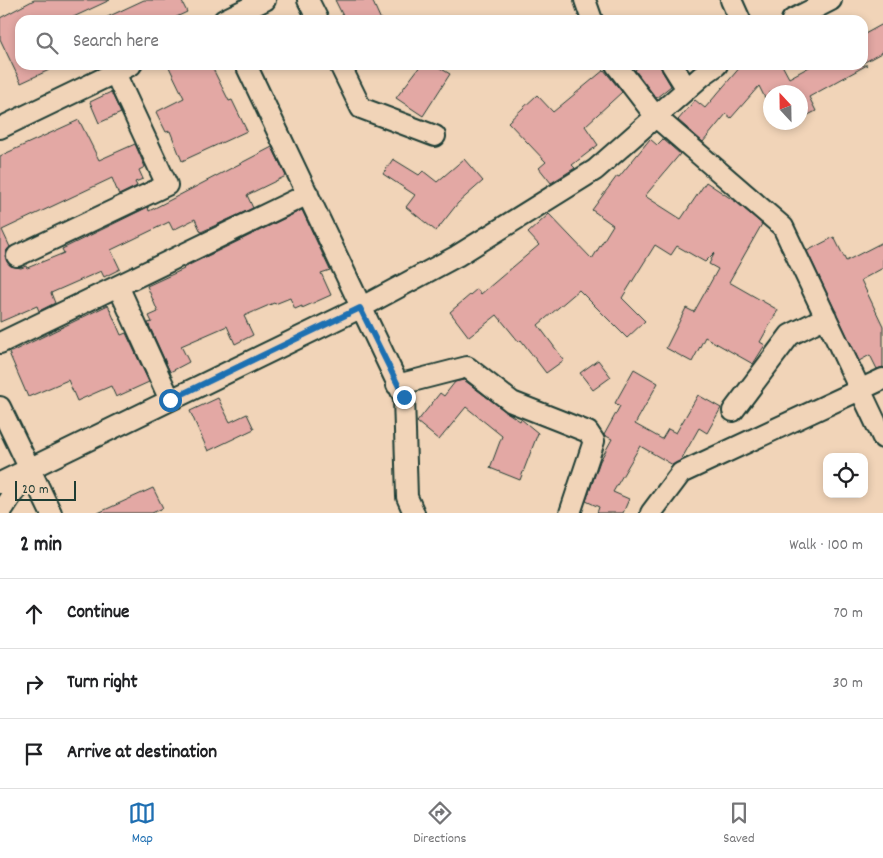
<!DOCTYPE html>
<meta charset="utf-8">
<style>
body{margin:0;font-family:Dekko,sans-serif;background:#f2f2f2;color:#202124}
.controls{position:absolute;right:15px;bottom:15px;display:grid;overflow:hidden;border-radius:10px;box-shadow:0 2px 8px #0003}
.controls button{width:45px;height:45px;display:grid;place-items:center;padding:0;border:0;border-bottom:1px solid #e0e0e0;background:#fff;color:#202124;font:25px sans-serif}
.compass{position:absolute;left:763px;top:85px;width:45px;height:45px;border-radius:50%;background:#fff;box-shadow:0 2px 8px #0003;rotate:338deg}
.scale{position:absolute;left:15px;bottom:12px;width:61px;box-sizing:border-box;padding-left:5px;border:2px solid #1f3d34;border-top:0;font-size:14px;line-height:18px;white-space:nowrap;color:#1f3d34;-webkit-text-stroke:4px #f1d4b8;paint-order:stroke}
.stop{position:absolute;width:15px;height:15px;margin:-11px;border:4px solid #1f6fb2;border-radius:50%;background:#fff}
.stop.end{background:#1f6fb2;border-color:#fff;box-shadow:0 1px 5px #0008}
.list{margin:0;padding:0;list-style:none}
h2{display:flex;justify-content:space-between;align-items:center;height:65px;margin:0;padding:0 20px;font-size:21px}
h2 small{font-size:16px;font-weight:400;color:#757577}
.list li{display:grid;grid-template-columns:32px 1fr auto;gap:15px;align-items:center;box-sizing:border-box;height:70px;padding:0 20px;border-top:1px solid #e0e0e0}
.list b{display:block;font-size:19px;white-space:nowrap}
.list em{font-size:16px;font-style:normal;color:#757577}
.icon{flex:none;width:28px;height:28px;fill:none;stroke:currentColor;stroke-width:2;stroke-linecap:round;stroke-linejoin:round}
.map{position:relative;flex:none;width:883px;height:513px;overflow:hidden}
.search{position:absolute;background:#fff;box-shadow:0 2px 8px #0003;left:15px;right:15px;top:15px;height:55px;display:flex;align-items:center;gap:12px;box-sizing:border-box;padding:0 18px;border-radius:15px;color:#757577;font-size:19px}
.sheet{height:275px;background:#fff}
nav{display:flex;justify-content:space-around;align-items:center;box-sizing:border-box;height:70px;border-top:1px solid #e0e0e0;background:#fff;font-size:14px;color:#757577}
nav a{display:grid;justify-items:center;gap:2px}
nav .on{color:#1f6fb2}
.map>svg:first-child{display:block}
</style>
<div class="map">
<svg width="883" height="513" viewBox="0 0 883 513">
<rect width="100%" height="100%" fill="#f1d4b8"/>
<filter id="ink" filterUnits="userSpaceOnUse"><feTurbulence type="fractalNoise" baseFrequency=".02" numOctaves="2"/><feDisplacementMap in="SourceGraphic" scale="10" xChannelSelector="R" yChannelSelector="G"/><feConvolveMatrix kernelMatrix="1 2 1 2 8 2 1 2 1" color-interpolation-filters="sRGB"/></filter>
<g filter="url(#ink)">
<path fill="#e3a8a4" stroke="#1f3d34" d="M34,0H110L67,20H20V65H60L21,83L0,39V18Z
M144,0H181L187,12L170,20H101Z
M335,0H372L381,20H345Z
M883,24V52L863,63V35Z
M168,65H211L229,101L232,100L247,131L182,161L170,131L166,132L156,112L184,98Z
M421,65H435L450,74L423,116L396,98Z
M641,65H660L662,71L671,86L656,98L635,70Z
M742,65H782L789,78L813,65H867L809,97L816,111L800,119V92H770V108L759,86L731,118L726,114L703,142L678,120L695,100L705,108Z
M604,70L622,92L585,126L598,145L572,165L575,168L551,183L539,168L546,162L508,122L537,95L553,112Z
M111,92L121,113L99,123L90,102Z
M79,120L99,160L135,144L145,167L139,170L143,179L135,182L137,186L119,195L112,178L2,230L10,247L7,250L5,256L7,261L11,266L21,268L26,266L27,268L64,253L62,249L148,207L149,211L272,147L286,176L247,195L253,208L201,232L195,219L173,230L169,222L111,250L120,269L104,277L101,271L51,293L55,303L39,311L37,306L0,322V156Z
M650,139L657,145L663,139L680,154L645,196L681,219L706,182L736,202L762,224L729,282L778,310L760,342L765,345L753,364L705,337L692,362L666,348L686,308L694,312L718,269L709,264L715,252L705,262L677,246L671,255L655,245L622,298L645,321L627,338L579,290L538,325L564,360L546,373L521,340L519,342L497,315L469,337L450,312L477,289L481,294L539,245L528,233L549,214L592,259L613,225L592,210L617,176L619,177Z
M393,159L419,175L423,171L437,182L464,159L483,181L458,203L436,231L406,207L415,195L383,174Z
M302,210L330,270L321,273L331,295L302,308V306L295,309L290,298L275,304L274,303L244,316L253,335L235,344L227,326L181,346L189,362L170,372L148,323L152,322L149,316L158,312L147,286L184,269L183,268Z
M834,237L846,261L883,242V268L861,280L883,326V367L877,369L870,355L859,361L807,251Z
M108,305L121,335L126,333L149,382L116,397L111,386L77,401L68,380L28,397L9,353Z
M598,360L611,377L593,390L580,373Z
M634,369L658,383L635,424L662,439L668,429L676,433L698,395L721,408L707,433L699,428L681,460L673,465L640,446L613,492L629,499L623,513H597L599,507L586,501L600,461L612,439L604,435L620,406L615,403Z
M464,380L505,411L520,421L521,419L538,433L520,480L490,468L502,436L466,407L439,440L417,422L440,393L444,396L455,382Z
M218,398L230,422L247,414L254,429L208,451L190,411Z
M153,488L163,508L152,513H98Z"/>
<g fill="none" stroke-linecap="round" stroke-linejoin="round">
<g stroke="#1f3d34" stroke-width="24">
<path id="minor" d="M308,0L318,20
M585,0L592,20
M731,0L740,20
M224,20L265,0
M792,20L831,0
M246,65L404,397L407,497L414,513
M340,65L361,108L435,136
M616,65L656,117L783,227L883,438
M672,65L687,89
M0,128L131,65
M17,256L167,185L115,73
M118,286L170,400
M0,343L308,194
M397,385L467,367L512,402L588,432L594,441L570,513
M0,407L51,513
M733,411L790,335L826,317
M0,483L360,308L457,256L595,170L703,75L717,65
M0,513L29,469
M651,513L681,473L883,379"/>
</g>
<use href="#minor" stroke="#f1d4b8" stroke-width="20"/>
</g>
</g>
<g fill="none" stroke-linecap="round" stroke-linejoin="round" filter="url(#ink)">
<path stroke="#1f6fb2" stroke-width="6" d="M170,400L360,308L404,397"/>
</g>
</svg>
<div class="controls">
<button><svg class="icon" aria-label="locate" viewBox="0 0 24 24"><circle cx="12" cy="12" r="6"/><path d="M12 2v4M12 18v4M2 12h4M18 12h4"/></svg></button>
</div>
<svg class="compass" viewBox="-18 -18 36 36"><path d="M0-13l5 13h-10z" fill="#e53935"/><path d="M0 13l5-13h-10z" fill="#757577"/></svg>
<div class="scale">20 m</div>
<div class="stop" style="left:170px;top:400px"></div>
<div class="stop end" style="left:404px;top:397px"></div>
<div class="search"><svg class="icon" aria-label="search" viewBox="0 0 24 24"><circle cx="10" cy="10" r="6"/><path d="M15 15l6 6"/></svg>Search here</div>
</div>
<section class="sheet">
<h2>2 min<small>Walk · 100 m</small></h2>
<ul class="list">
<li><svg class="icon" aria-label="ahead" viewBox="0 0 24 24"><path d="M12 20V5M6 11l6-6 6 6"/></svg><div><b>Continue</b></div><em>70 m</em></li>
<li><svg class="icon" aria-label="right" viewBox="0 0 24 24"><path d="M7 20v-9h11M14 6l5 5-5 5"/></svg><div><b>Turn right</b></div><em>30 m</em></li>
<li><svg class="icon" aria-label="arrive" viewBox="0 0 24 24"><path d="M6 21V4h12l-3 4 3 4H6"/></svg><div><b>Arrive at destination</b></div></li>
</ul>
</section>
<nav>
<a class="on"><svg class="icon" aria-label="map" viewBox="0 0 24 24"><path d="M3 6l6-2 6 2 6-2v14l-6 2-6-2-6 2zM9 4v14M15 6v14"/></svg>Map</a>
<a><svg class="icon" aria-label="directions" viewBox="0 0 24 24"><path d="M12 3l9 9-9 9-9-9zM9 14v-3h6M13 9l2 2-2 2"/></svg>Directions</a>
<a><svg class="icon" aria-label="saved" viewBox="0 0 24 24"><path d="M7 4h10v16l-5-4-5 4z"/></svg>Saved</a>
</nav>
